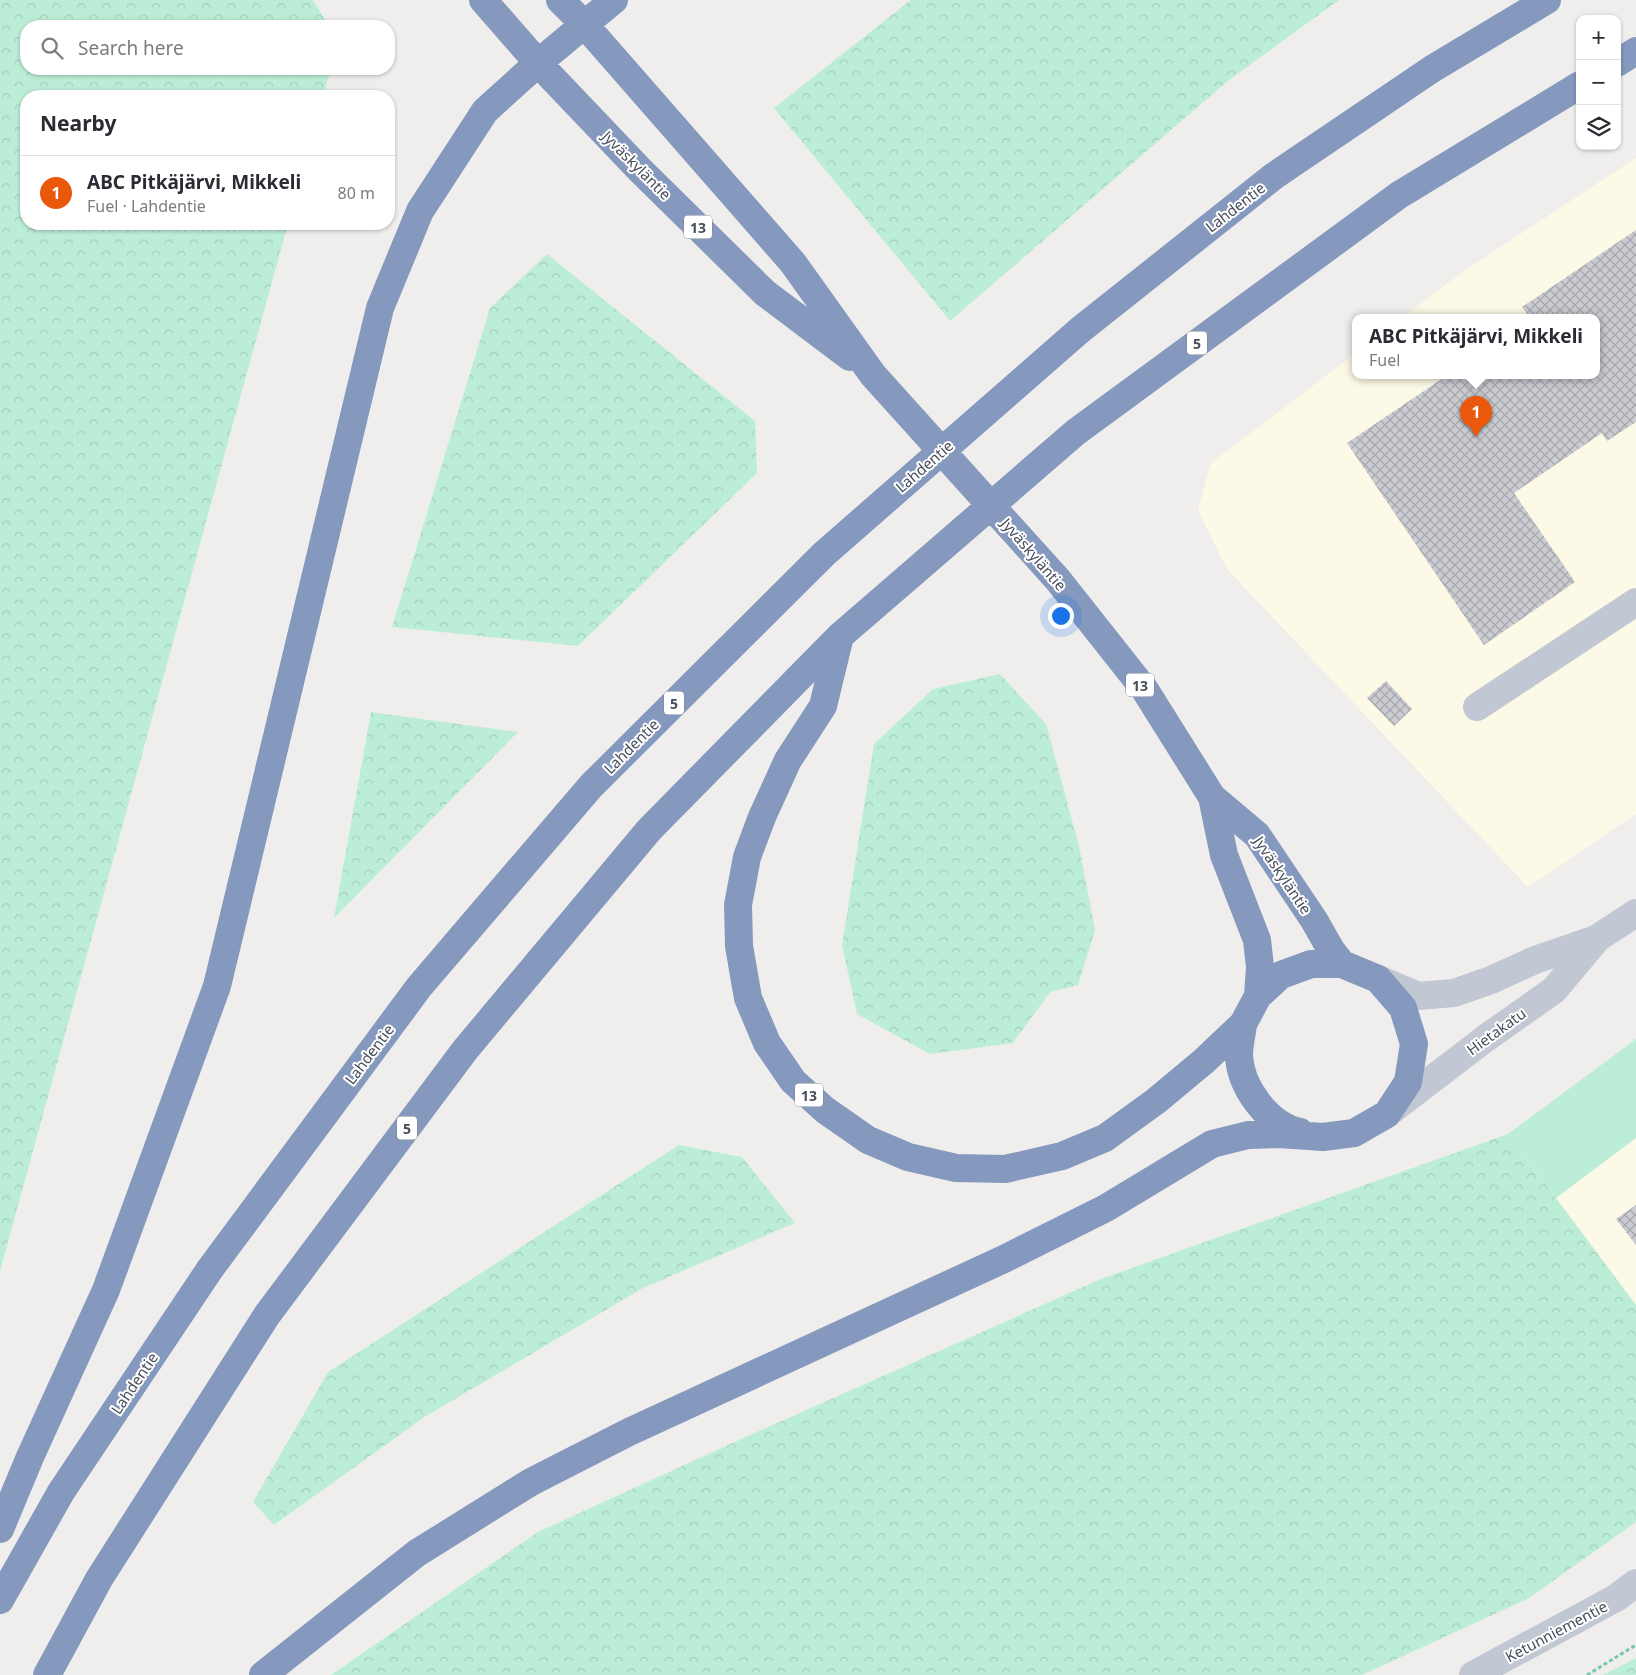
<!DOCTYPE html>
<meta charset="utf-8">
<style>
body{margin:0;font-family:"Noto Sans",sans-serif;background:#f2f2f3;color:#2b2b33}
.controls{position:absolute;right:15px;top:15px;display:grid;overflow:hidden;border-radius:10px;box-shadow:0 1px 4px #0004}
.controls button{width:45px;height:45px;display:grid;place-items:center;padding:0;border:0;border-bottom:1px solid #e1e1e2;background:#fff;color:#2b2b33;font:25px sans-serif}
.you{position:absolute;left:1060px;top:615px;width:18px;height:18px;margin:-12px;border:4px solid #fff;border-radius:50%;background:#1a73e8;box-shadow:0 0 0 8px #1a73e833}
.badge{display:grid;place-items:center;width:32px;height:32px;border-radius:50%;background:#ea580c;color:#fff;font-size:16px;font-weight:700}
.pin{position:absolute;translate:-50% -41px;filter:drop-shadow(0 1px 2px #0008)}
.pin::after{content:'';position:absolute;top:26px;width:18px;height:15px;background:inherit;clip-path:polygon(0 0,100% 0,50% 100%)}
.popup{position:absolute;left:1352px;top:314px;width:248px;height:65px;box-sizing:border-box;display:grid;place-content:center;border-radius:10px;background:#fff;filter:drop-shadow(0 1px 4px #0005);font-size:16px;white-space:nowrap;color:#7c7c81}
.popup b{font-size:19px;color:#2b2b33}
.popup::after{content:'';position:absolute;left:50%;top:100%;margin-left:-10px;border:10px solid transparent;border-top-color:#fff}
.list{margin:0;padding:0;list-style:none}
h2{display:flex;justify-content:space-between;align-items:center;height:65px;margin:0;padding:0 20px;font-size:21px}
h2 small{font-size:16px;font-weight:400;color:#7c7c81}
.list li{display:grid;grid-template-columns:32px 1fr auto;gap:15px;align-items:center;box-sizing:border-box;height:75px;padding:0 20px;border-top:1px solid #e1e1e2}
.list b{display:block;font-size:19px;white-space:nowrap}
.list p{margin:0;font-size:16px;white-space:nowrap;color:#7c7c81}
.list em{font-size:16px;font-style:normal;color:#7c7c81}
.icon{flex:none;width:28px;height:28px;fill:none;stroke:currentColor;stroke-width:2;stroke-linecap:round;stroke-linejoin:round}
.map{position:relative;flex:none;width:1636px;height:1675px;overflow:hidden}
.search{position:absolute;background:#fff;box-shadow:0 1px 4px #0004;left:20px;top:20px;width:375px;height:55px;display:flex;align-items:center;gap:12px;box-sizing:border-box;padding:0 18px;border-radius:20px;color:#7c7c81;font-size:19px}
.panel{position:absolute;background:#fff;box-shadow:0 1px 4px #0004;left:20px;top:90px;width:375px;height:140px;border-radius:20px}
.map>svg:first-child{display:block}
</style>
<div class="map">
<svg width="1636" height="1675" viewBox="0 0 1636 1675">
<defs>
<pattern id="forest-crowns" width="20" height="18" patternUnits="userSpaceOnUse" patternTransform="scale(1.25)"><rect width="20" height="18" fill="#bceed7"/><path d="M2 6a3 3 0 1 1 6 0M12 15a3 3 0 1 1 6 0" fill="none" stroke="#a3cebb"/></pattern>
<pattern id="building-cross-hatch" width="8" height="8" patternUnits="userSpaceOnUse" patternTransform="scale(1.25)"><rect width="8" height="8" fill="#caccd2"/><path d="M0 0l8 8M0 8l8-8" fill="none" stroke="#a6a8ad"/></pattern>
</defs>
<rect width="100%" height="100%" fill="#f0eeed"/>
<path fill="#fcf9e6" d="M1636,158V814L1528,887L1227,569L1198,510L1211,463L1356,353V376H1596V318H1401L1461,273Z
M1636,1138V1305L1556,1198Z"/>
<path fill="#bceed7" d="M1636,1039V1138L1556,1198L1508,1134Z"/>
<path fill="url(#forest-crowns)" d="M0,0H313L329,26H26V69H331L323,96H26V224H288L0,1271Z
M911,0H1339L1229,80L950,321L774,108Z
M547,254L755,421L757,473L578,646L392,627L490,308Z
M1000,674L1046,724L1079,846L1095,930L1078,985L1050,992L1013,1043L930,1054L857,1014L842,945L874,744L933,689Z
M371,712L518,732L334,918Z
M1508,1134L1636,1305V1522L1529,1598L1362,1675H331L538,1532L750,1435L1101,1279Z
M679,1145L742,1157L795,1223L643,1288L423,1418L274,1525L253,1502L328,1372Z
M1636,1658V1675H1603Z"/>
<path fill="url(#building-cross-hatch)" d="M1636,230V422L1607,441L1602,433L1514,493L1575,582L1484,645L1347,443L1446,376H1596V318H1530L1522,307Z
M1386,681L1412,709L1394,726L1367,698Z
M1636,1205V1245L1616,1219Z"/>
<g fill="none" stroke-linecap="round" stroke-linejoin="round">
<path stroke="#74ccae" stroke-width="3" stroke-dasharray="4 2.5" stroke-linecap="butt" d="M1587,1675L1636,1645"/>
<path stroke="#c1c7d3" stroke-width="28" d="M1477,707L1636,602
M1378,979L1418,996L1454,993L1491,980L1535,960L1596,939L1636,913
M1392,1110L1486,1038L1554,990L1596,940
M1473,1675L1616,1598L1636,1583"/>
<path stroke="#8598bd" stroke-width="28" d="M483,0L538,63L640,170L765,293L850,357
M560,0L584,24L793,263L873,375L1058,580L1145,690L1212,797L1257,835L1314,920L1331,950L1342,964
M1617,63L1636,51
M1212,797L1224,855L1257,940L1260,967L1258,996
M1243,1024C1242,1034 1239,1045 1239,1055C1240,1087 1268,1125 1300,1132
M0,1529L30,1457L106,1290L217,986L380,308L420,211L485,111L538,63L614,0
M0,1600L61,1492L210,1269L419,987L591,786L824,554L1080,330L1274,176L1432,69L1547,0
M47,1675L99,1579L267,1315L465,1050L649,830L840,636L1076,432L1399,195L1580,85
M263,1675L417,1553L531,1482L629,1432L1004,1259L1106,1208L1212,1144L1248,1135L1279,1134L1323,1137L1354,1133L1387,1114L1408,1082L1414,1044L1403,1008L1378,979L1342,964H1311L1281,975L1258,996L1243,1024L1204,1061L1156,1101L1105,1138L1062,1156L1005,1169L956,1168L908,1157L868,1140L825,1110L793,1081L767,1043L748,998L739,946L738,905L747,857L762,817L788,760L823,706L840,636"/>
</g>
<g text-anchor="middle" dominant-baseline="central" stroke-width="4" stroke-linejoin="round" paint-order="stroke">
<g fill="#fff" stroke="#7e838c" stroke-width="1">
<rect x="684" y="215.5" width="28" height="23" rx="4"/>
<rect x="1187" y="331.5" width="20" height="23" rx="4"/>
<rect x="1126" y="673.5" width="28" height="23" rx="4"/>
<rect x="664" y="691.5" width="20" height="23" rx="4"/>
<rect x="795" y="1083.5" width="28" height="23" rx="4"/>
<rect x="397" y="1116.5" width="20" height="23" rx="4"/>
</g>
<g font-size="14" font-weight="bold" fill="#464e5b">
<text x="698" y="227">13</text>
<text x="1197" y="343">5</text>
<text x="1140" y="685">13</text>
<text x="674" y="703">5</text>
<text x="809" y="1095">13</text>
<text x="407" y="1128">5</text>
</g>
<g font-size="15" fill="#464e5b" stroke="#fff">
<text transform="translate(637 165) rotate(45)">Jyväskyläntie</text>
<text transform="translate(1235 207) rotate(-38)">Lahdentie</text>
<text transform="translate(924 466) rotate(-41)">Lahdentie</text>
<text transform="translate(1034 554) rotate(49)">Jyväskyläntie</text>
<text transform="translate(631 746) rotate(-45)">Lahdentie</text>
<text transform="translate(1283 875) rotate(56)">Jyväskyläntie</text>
<text transform="translate(1496 1031) rotate(-36)">Hietakatu</text>
<text transform="translate(369 1054) rotate(-53)">Lahdentie</text>
<text transform="translate(134 1383) rotate(-56)">Lahdentie</text>
<text transform="translate(1556 1631) rotate(-28)">Ketunniementie</text>
</g>
</g>
</svg>
<div class="controls">
<button>+</button>
<button>−</button>
<button><svg class="icon" aria-label="layers" viewBox="0 0 24 24"><path d="M12 4l9 5-9 5-9-5zM3 14l9 5 9-5"/></svg></button>
</div>
<div class="you"></div>
<div class="pin badge" style="left:1476px;top:437px">1</div>
<div class="popup"><b>ABC Pitkäjärvi, Mikkeli</b>Fuel</div>
<div class="search"><svg class="icon" aria-label="search" viewBox="0 0 24 24"><circle cx="10" cy="10" r="6"/><path d="M15 15l6 6"/></svg>Search here</div>
<section class="panel">
<h2>Nearby<small></small></h2>
<ul class="list">
<li><span class="badge">1</span><div><b>ABC Pitkäjärvi, Mikkeli</b><p>Fuel · Lahdentie</p></div><em>80 m</em></li>
</ul>
</section>
</div>
